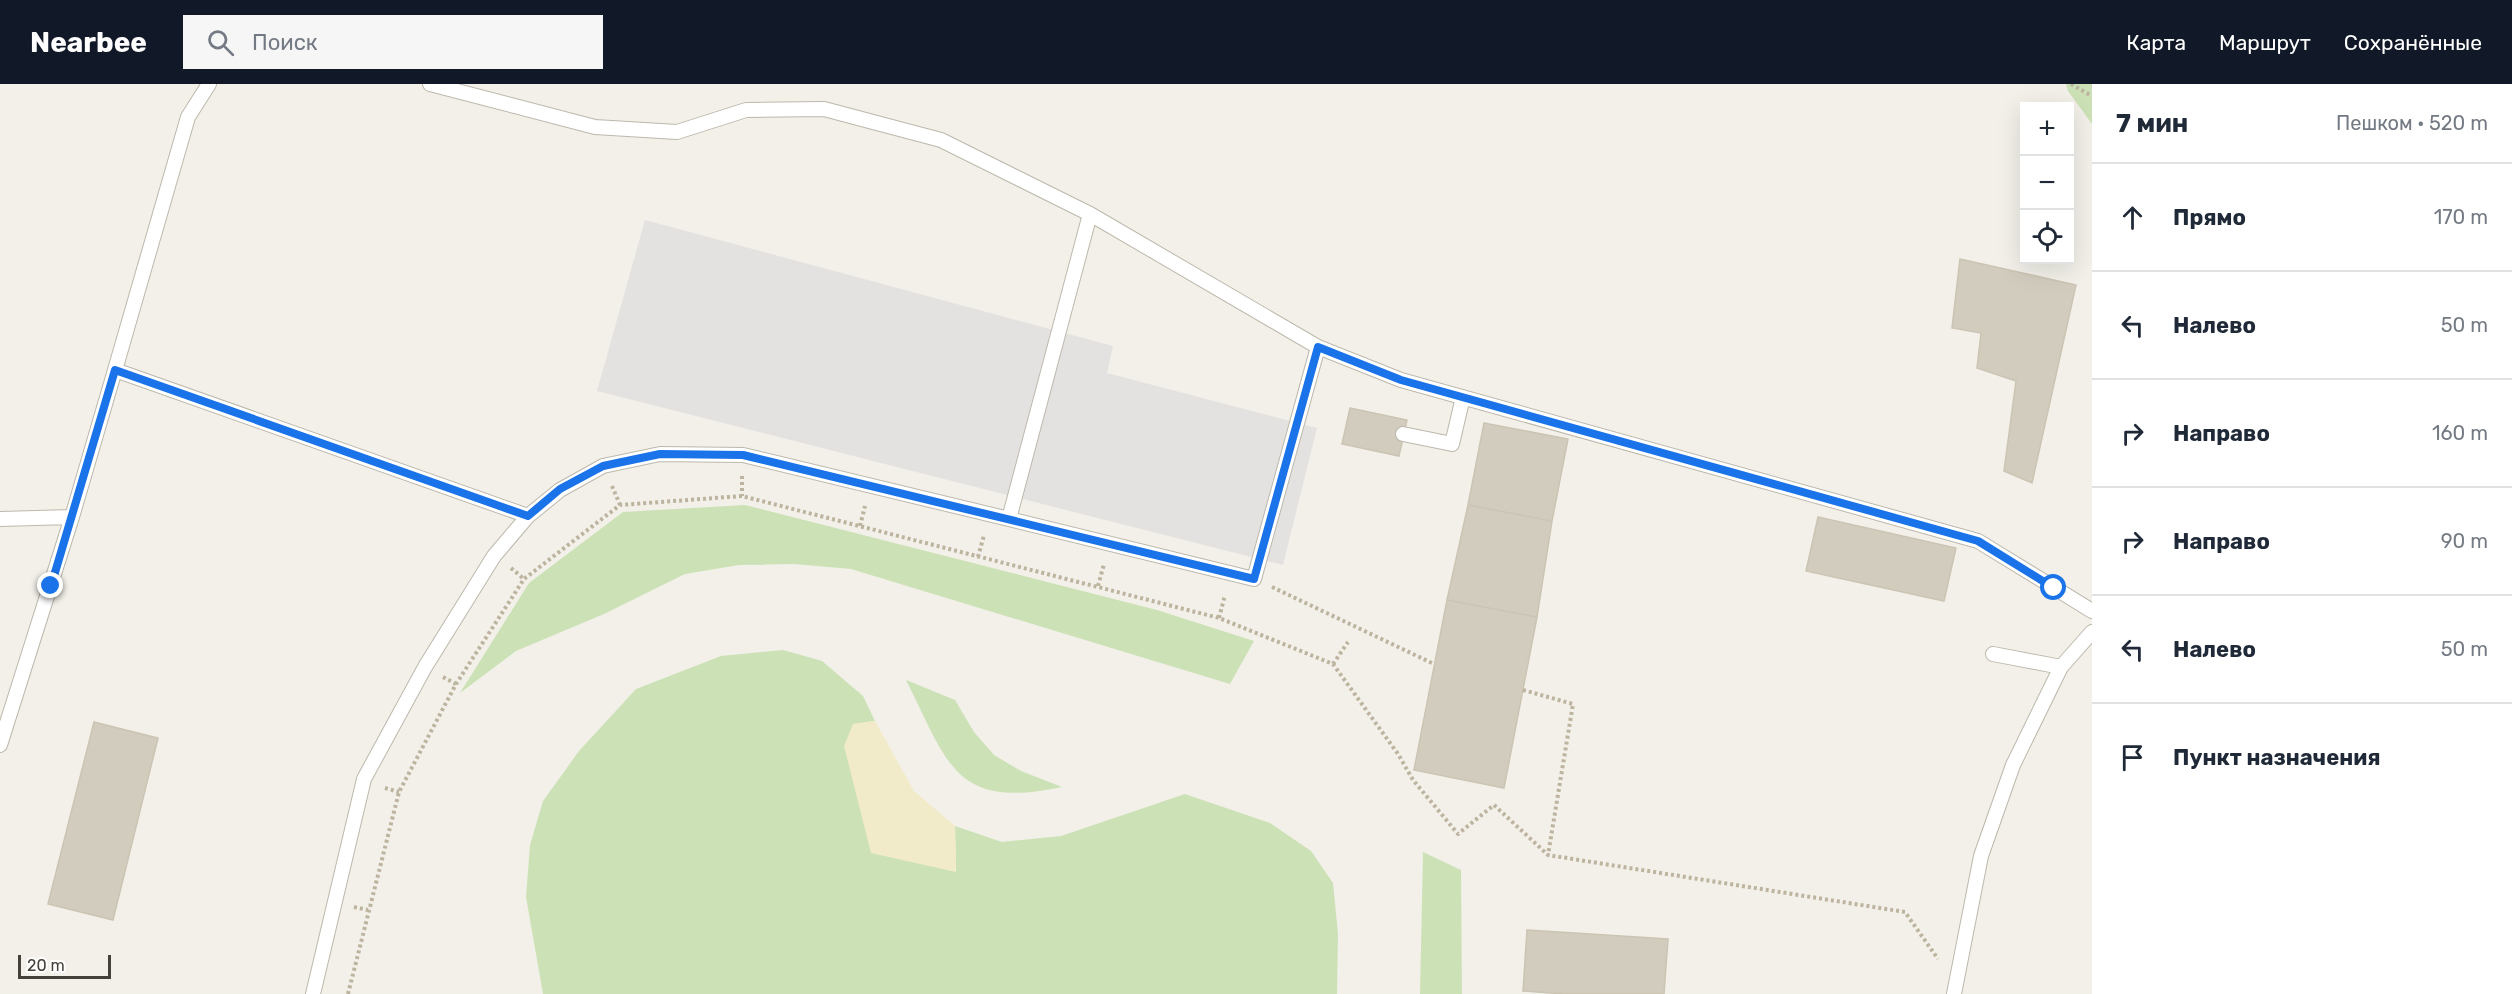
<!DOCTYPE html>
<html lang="ru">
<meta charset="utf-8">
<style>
body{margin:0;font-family:Rubik,sans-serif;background:#f6f6f7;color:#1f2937}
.controls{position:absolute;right:18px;top:18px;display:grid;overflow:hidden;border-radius:0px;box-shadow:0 6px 24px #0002}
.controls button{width:54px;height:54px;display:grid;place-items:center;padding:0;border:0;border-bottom:2px solid #e0e1e3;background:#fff;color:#1f2937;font:30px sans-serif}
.scale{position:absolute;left:18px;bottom:15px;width:93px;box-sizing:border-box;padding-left:6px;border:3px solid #454038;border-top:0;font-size:16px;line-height:21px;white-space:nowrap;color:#454038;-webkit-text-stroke:4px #fff;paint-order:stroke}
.stop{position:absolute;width:18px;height:18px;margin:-14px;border:4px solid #1a73e8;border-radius:50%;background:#fff}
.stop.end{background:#1a73e8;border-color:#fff;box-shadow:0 2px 6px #0008}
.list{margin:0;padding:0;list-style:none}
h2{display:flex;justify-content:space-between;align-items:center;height:78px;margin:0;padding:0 24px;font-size:26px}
h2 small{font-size:20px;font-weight:400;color:#747a83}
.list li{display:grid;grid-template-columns:39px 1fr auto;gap:18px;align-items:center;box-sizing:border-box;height:108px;padding:0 24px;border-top:2px solid #e0e1e3}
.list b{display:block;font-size:22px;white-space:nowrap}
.list em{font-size:20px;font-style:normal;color:#747a83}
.icon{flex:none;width:33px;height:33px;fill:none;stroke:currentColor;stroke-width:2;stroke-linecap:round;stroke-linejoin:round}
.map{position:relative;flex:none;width:2092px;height:910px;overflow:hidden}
header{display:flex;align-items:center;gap:36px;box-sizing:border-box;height:84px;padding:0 30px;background:#111827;color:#fff}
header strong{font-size:28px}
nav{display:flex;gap:33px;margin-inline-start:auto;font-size:21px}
.search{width:420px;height:54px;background:#f6f6f7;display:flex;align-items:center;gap:15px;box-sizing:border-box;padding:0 21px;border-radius:0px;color:#747a83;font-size:22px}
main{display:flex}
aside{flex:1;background:#fff}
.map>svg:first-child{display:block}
</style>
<header>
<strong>Nearbee</strong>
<div class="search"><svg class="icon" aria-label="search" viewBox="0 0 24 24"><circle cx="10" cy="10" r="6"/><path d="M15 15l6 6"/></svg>Поиск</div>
<nav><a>Карта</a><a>Маршрут</a><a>Сохранённые</a></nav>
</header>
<main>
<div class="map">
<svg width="2092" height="910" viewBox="0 0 2092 910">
<rect width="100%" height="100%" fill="#f2f0e9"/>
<path fill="#cce2b6" d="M2066,0H2092V40L2068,7Z
M745,421L1157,526L1254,557L1230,600L851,485L794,480L739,481L685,490L604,530L516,567L460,609L529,499L623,428Z
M783,566L822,577L863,612L875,637L853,640L956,787L955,742L1002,758L1061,752L1185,710L1270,739L1311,767L1333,799L1338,850L1337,910H543L526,813L530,761L543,717L579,667L636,605L721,572Z
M906,596L955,616L974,648L994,671L1021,687L1062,703C954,726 948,679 906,596Z
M1423,768L1461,786L1462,910H1420Z"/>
<path fill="#f2ebc9" d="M875,637L914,707L955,742L956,788L871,769L844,662L853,640Z"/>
<path fill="#e4e2e0" d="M645,136L1113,262L1107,289L1317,344L1283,481L597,307Z"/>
<path fill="#d2ccbf" stroke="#ccc4b3" stroke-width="1.5" d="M1960,175L2076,201L2032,399L2004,387L2016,297L1977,284L1981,249L1952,244Z
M1350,324L1407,336L1399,372L1342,360Z
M1484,339L1568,355L1552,437L1468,421Z
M1468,421L1552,437L1537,533L1447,516Z
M1818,433L1956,464L1944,517L1806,487Z
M1447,516L1537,533L1504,704L1414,686Z
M94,638L158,654L113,836L48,820Z
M1527,846L1668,855L1664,910H1564L1523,907Z"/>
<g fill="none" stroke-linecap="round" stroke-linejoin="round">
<g stroke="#bdb8ac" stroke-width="16">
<path id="service" d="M430,0L595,43L677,48L746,26L824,25L941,56L1090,130L1318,263L1401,296L1978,457L2092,527
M115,286L188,33L209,0
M1403,350L1452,360L1463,313
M528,432L560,406L603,382L660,370L743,371L1009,435L1090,130
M0,435L72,433
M1009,435L1254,495L1318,263
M1993,570L2061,583
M0,661L72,433L115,286L528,432L494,472L425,583L364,695L313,910
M1954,910L1981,772L2013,681L2061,583L2092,548"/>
</g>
<path stroke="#bdb49f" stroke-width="4" stroke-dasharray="3 3" stroke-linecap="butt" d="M2071,0L2092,12
M742,392V412
M612,402L620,421
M860,442L865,422
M978,473L984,451
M511,484L524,495
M1098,502L1104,480
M1272,503L1434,580
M1219,534L1225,511
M1333,580L1348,558
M443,593L456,600
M1523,606L1573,620L1548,771
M385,704L399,708
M354,823L368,826
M348,910L399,708L456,600L524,495L620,421L742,412L1219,534L1333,580L1398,670L1413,696L1458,750L1494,721L1548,771L1905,828L1938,875"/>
<use href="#service" stroke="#fff" stroke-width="14"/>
</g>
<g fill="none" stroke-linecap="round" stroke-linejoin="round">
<path stroke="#1a73e8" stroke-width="8" d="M51,502L115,286L528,432L560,405L603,382L660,370L743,371L1254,495L1318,263L1401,296L1978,457L2054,504"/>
</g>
</svg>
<div class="controls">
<button>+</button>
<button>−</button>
<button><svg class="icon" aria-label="locate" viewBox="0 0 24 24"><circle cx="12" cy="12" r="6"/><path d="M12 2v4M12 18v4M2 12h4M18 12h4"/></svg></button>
</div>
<div class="scale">20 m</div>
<div class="stop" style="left:2054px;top:504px"></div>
<div class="stop end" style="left:51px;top:502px"></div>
</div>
<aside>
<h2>7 мин<small>Пешком · 520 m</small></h2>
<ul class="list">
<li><svg class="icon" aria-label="ahead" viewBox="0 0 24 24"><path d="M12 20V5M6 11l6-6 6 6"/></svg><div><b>Прямо</b></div><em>170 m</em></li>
<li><svg class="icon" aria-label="left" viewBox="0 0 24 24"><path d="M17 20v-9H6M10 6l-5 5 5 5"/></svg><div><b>Налево</b></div><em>50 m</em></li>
<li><svg class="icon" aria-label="right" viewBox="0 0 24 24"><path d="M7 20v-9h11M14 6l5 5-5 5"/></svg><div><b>Направо</b></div><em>160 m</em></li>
<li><svg class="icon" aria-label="right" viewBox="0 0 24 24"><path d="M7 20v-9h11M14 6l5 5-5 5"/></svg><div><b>Направо</b></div><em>90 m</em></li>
<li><svg class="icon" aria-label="left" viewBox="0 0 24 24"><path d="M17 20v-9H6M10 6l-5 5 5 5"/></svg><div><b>Налево</b></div><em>50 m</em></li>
<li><svg class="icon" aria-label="arrive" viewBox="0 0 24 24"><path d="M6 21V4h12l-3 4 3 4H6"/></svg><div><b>Пункт назначения</b></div></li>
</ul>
</aside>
</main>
